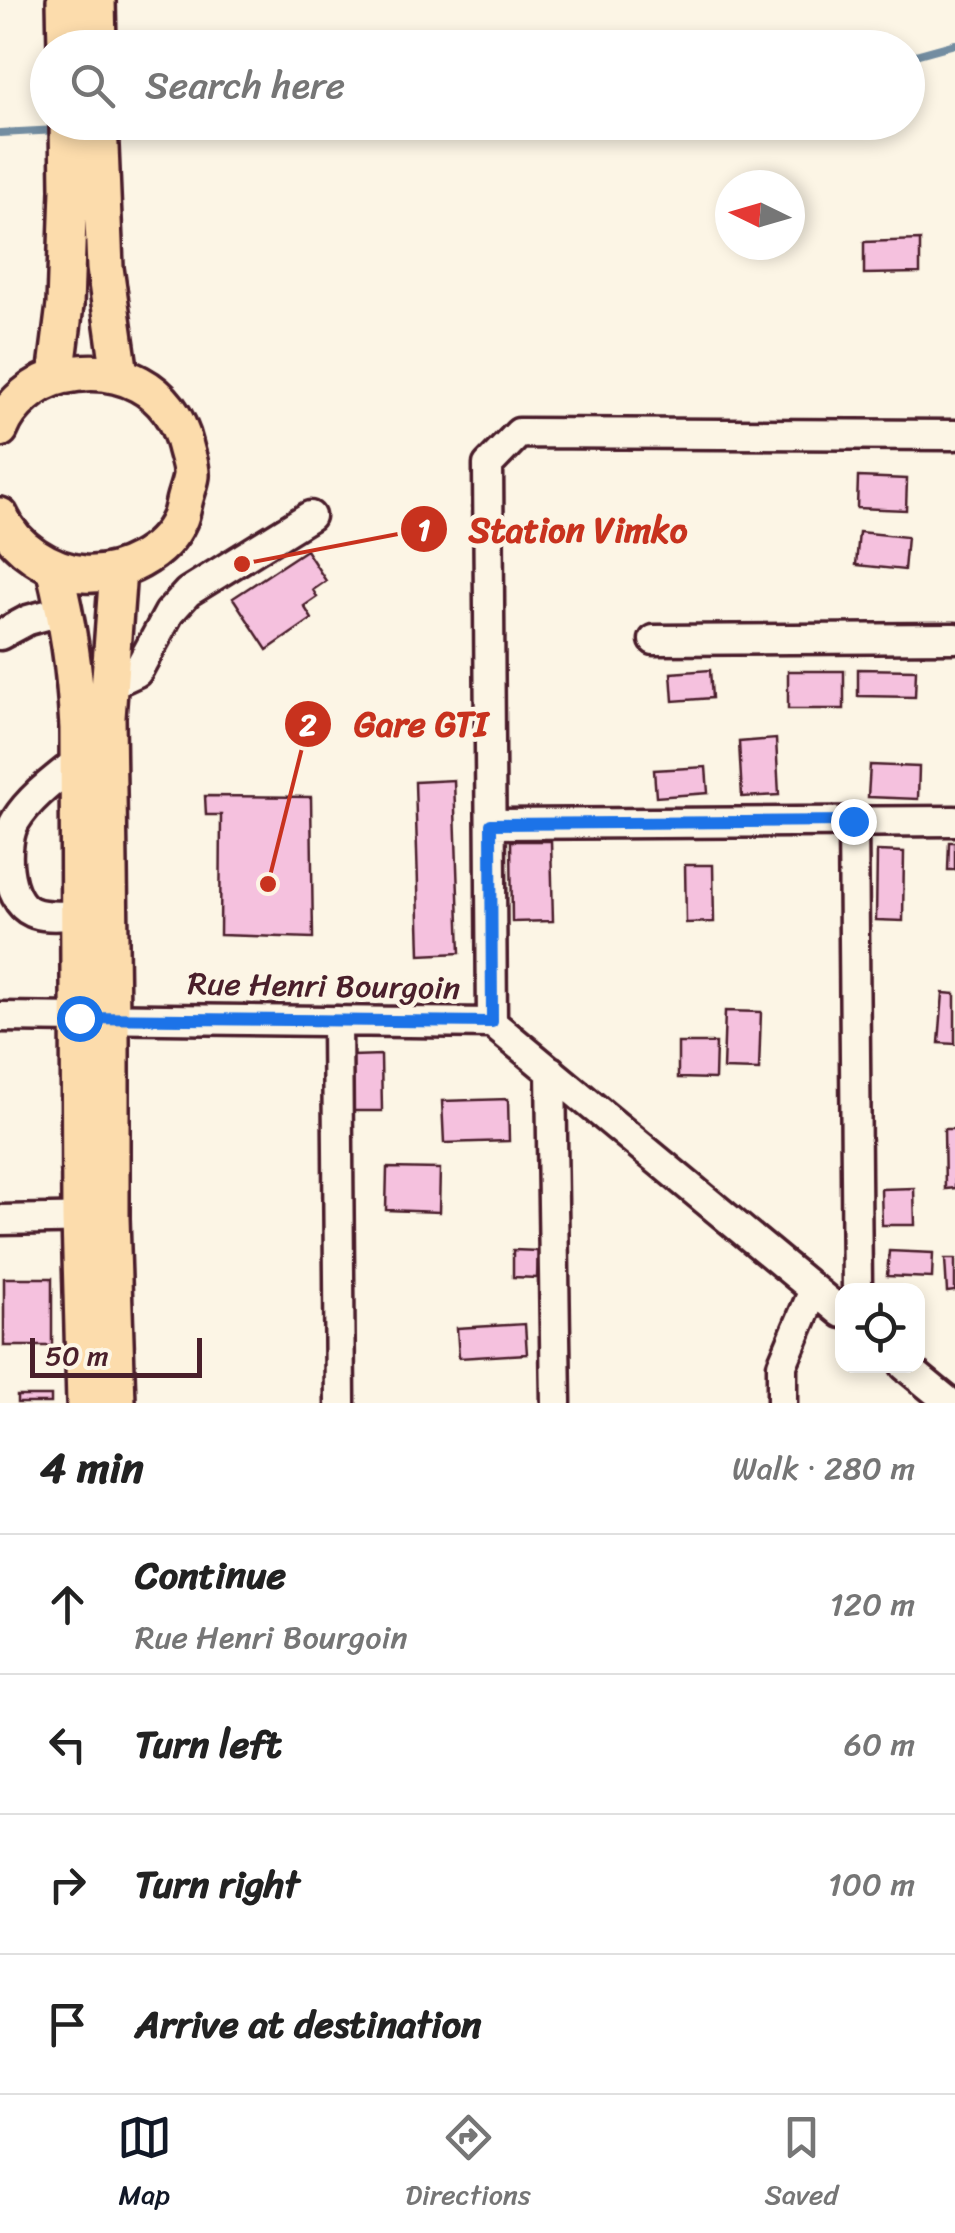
<!DOCTYPE html>
<meta charset="utf-8">
<style>
body{margin:0;font-family:Sriracha,sans-serif;background:#f6f6f6;color:#222}
.controls{position:absolute;right:30px;bottom:30px;display:grid;overflow:hidden;border-radius:20px;box-shadow:0 5px 15px #0003}
.controls button{width:90px;height:90px;display:grid;place-items:center;padding:0;border:0;border-bottom:2px solid #e0e0e0;background:#fff;color:#222;font:50px sans-serif}
.compass{position:absolute;left:715px;top:170px;width:90px;height:90px;border-radius:50%;background:#fff;box-shadow:0 5px 15px #0003;rotate:275deg}
.scale{position:absolute;left:30px;bottom:25px;width:172px;box-sizing:border-box;padding-left:10px;border:5px solid #4a1f2b;border-top:0;font-size:28px;line-height:35px;white-space:nowrap;color:#4a1f2b;-webkit-text-stroke:8px #fcf5e5;paint-order:stroke}
.stop{position:absolute;width:30px;height:30px;margin:-22px;border:8px solid #1a73e8;border-radius:50%;background:#fff}
.stop.end{background:#1a73e8;border-color:#fff;box-shadow:0 2px 10px #0008}
.list{margin:0;padding:0;list-style:none}
h2{display:flex;justify-content:space-between;align-items:center;height:130px;margin:0;padding:0 40px;font-size:42px}
h2 small{font-size:32px;font-weight:400;color:#767676}
.list li{display:grid;grid-template-columns:65px 1fr auto;gap:30px;align-items:center;box-sizing:border-box;height:140px;padding:0 40px;border-top:2px solid #e0e0e0}
.list b{display:block;font-size:38px;white-space:nowrap}
.list p{margin:0;font-size:32px;white-space:nowrap;color:#767676}
.list em{font-size:32px;font-style:normal;color:#767676}
.icon{flex:none;width:55px;height:55px;fill:none;stroke:currentColor;stroke-width:2;stroke-linecap:round;stroke-linejoin:round}
.map{position:relative;flex:none;width:955px;height:1403px;overflow:hidden}
.search{position:absolute;background:#fff;box-shadow:0 5px 15px #0003;left:30px;right:30px;top:30px;height:110px;display:flex;align-items:center;gap:25px;box-sizing:border-box;padding:0 35px;border-radius:55px;color:#767676;font-size:38px}
.sheet{height:690px;background:#fff}
nav{display:flex;justify-content:space-around;align-items:center;box-sizing:border-box;height:140px;border-top:2px solid #e0e0e0;background:#fff;font-size:28px;color:#767676}
nav a{display:grid;justify-items:center;gap:5px}
nav .on{color:#111827}
.map>svg:first-child{display:block}
</style>
<div class="map">
<svg width="955" height="1403" viewBox="0 0 955 1403">
<rect width="100%" height="100%" fill="#fcf5e5"/>
<filter id="ink" filterUnits="userSpaceOnUse"><feTurbulence type="fractalNoise" baseFrequency=".01" numOctaves="2"/><feDisplacementMap in="SourceGraphic" scale="20" xChannelSelector="R" yChannelSelector="G"/><feConvolveMatrix kernelMatrix="1 2 1 2 8 2 1 2 1" color-interpolation-filters="sRGB"/></filter>
<g filter="url(#ink)">
<g fill="none" stroke-linecap="round" stroke-linejoin="round">
<path stroke="#738da1" stroke-width="8" d="M908,57L955,44
M107,127L198,122
M0,133L58,130"/>
</g>
<path fill="#f5c1de" stroke="#4a1f2b" stroke-width="2.5" d="M920,240V273L864,274V242Z
M858,477L907,479L906,510L857,508Z
M859,532L907,537L904,570L856,565Z
M306,550L326,581L313,590L317,597L304,606L312,619L267,650L233,598Z
M858,669L916,670L915,697L858,696Z
M710,670L712,698L673,701L671,673Z
M788,671H844V709H788Z
M776,739L779,795L742,797L739,742Z
M870,765L919,767L918,799L868,797Z
M706,767L708,793L656,797L654,770Z
M454,780L460,953L420,955L415,782Z
M205,796L311,797L313,938L220,935L221,815H206Z
M511,841H551L553,921L512,922Z
M949,842H955V870H948Z
M877,851L904,852L903,921L876,920Z
M685,865H713L714,922L686,923Z
M943,993L955,994V1044L939,1043Z
M725,1011L761,1012L759,1070L723,1069Z
M678,1043H716L715,1079L678,1078Z
M381,1055L382,1111H352V1056Z
M508,1099L509,1141L444,1143L442,1101Z
M944,1129H955V1188L945,1189Z
M387,1168L440,1169L439,1212L386,1210Z
M914,1188L915,1225H882L881,1189Z
M513,1250L538,1251L537,1278L513,1277Z
M889,1251L933,1253L932,1278L887,1276Z
M945,1259H955V1291L947,1292Z
M4,1278H52V1346H4Z
M525,1324L527,1354L459,1358L457,1328Z
M17,1396H51V1403H17Z"/>
<g fill="none" stroke-linecap="round" stroke-linejoin="round">
<g stroke="#4a1f2b" stroke-width="35">
<path id="minor" d="M0,635L28,620L65,610
M654,640L955,638
M109,685L137,672L169,613L188,592L310,516
M79,760C57,778 31,796 16,820C2,841 5,901 32,912C45,918 64,915 79,915
M853,821L857,1290
M491,824L955,821
M0,1017L492,1023L842,1313
M337,1021L340,1403
M492,1023L488,465L519,433L955,435
M551,1071L556,1403
M0,1220L100,1218
M905,1366L950,1403
M782,1403V1365L814,1290"/>
</g>
<g stroke="#4a1f2b" stroke-width="42">
<path id="major" d="M65,0L66,48
M97,0L98,48
M99,122L105,268L120,375
M56,377L65,305L69,190L68,122
M0,429C9,405 37,381 62,376C118,363 171,387 185,446C187,455 192,467 191,476C190,483 187,491 185,498C183,505 182,514 179,520C164,554 121,576 84,574C50,571 14,548 0,516
M54,567C68,624 75,669 78,728L80,1218L85,1403
M117,1403L111,1218V1019L107,717L118,570"/>
</g>
<use href="#minor" stroke="#fcf5e5" stroke-width="28"/>
<use href="#major" stroke="#fcdcac" stroke-width="35"/>
</g>
</g>
<g fill="none" stroke-linecap="round" stroke-linejoin="round" filter="url(#ink)">
<path stroke="#1a73e8" stroke-width="12" d="M79,1018L492,1022L491,824L853,821"/>
</g>
<g text-anchor="middle" dominant-baseline="central" stroke-width="9" stroke-linejoin="round" paint-order="stroke">
<g font-size="32" fill="#4a1f2b" stroke="#fcf5e5">
<text transform="translate(324 986) rotate(1)">Rue Henri Bourgoin</text>
</g>
</g>
<path fill="none" stroke="#c8321e" stroke-width="4" d="M242 564L424 529M268 884L308 724"/>
<g fill="#c8321e" stroke="#fcf5e5" stroke-width="4">
<circle cx="242" cy="564" r="10"/>
<circle cx="268" cy="884" r="10"/>
<circle cx="424" cy="529" r="25"/>
<circle cx="308" cy="724" r="25"/>
</g>
<g font-size="30" text-anchor="middle" font-weight="bold" fill="#fff">
<text x="424" y="540">1</text>
<text x="308" y="735">2</text>
</g>
<g font-size="35" text-anchor="middle" font-weight="bold" fill="#c8321e" stroke="#fcf5e5" stroke-width="9" stroke-linejoin="round" paint-order="stroke">
<text x="578" y="542">Station Vimko</text>
<text x="421" y="736">Gare GTI</text>
</g>
</svg>
<div class="controls">
<button><svg class="icon" aria-label="locate" viewBox="0 0 24 24"><circle cx="12" cy="12" r="6"/><path d="M12 2v4M12 18v4M2 12h4M18 12h4"/></svg></button>
</div>
<svg class="compass" viewBox="-18 -18 36 36"><path d="M0-13l5 13h-10z" fill="#e53935"/><path d="M0 13l5-13h-10z" fill="#767676"/></svg>
<div class="scale">50 m</div>
<div class="stop" style="left:79px;top:1018px"></div>
<div class="stop end" style="left:853px;top:821px"></div>
<div class="search"><svg class="icon" aria-label="search" viewBox="0 0 24 24"><circle cx="10" cy="10" r="6"/><path d="M15 15l6 6"/></svg>Search here</div>
</div>
<section class="sheet">
<h2>4 min<small>Walk · 280 m</small></h2>
<ul class="list">
<li><svg class="icon" aria-label="ahead" viewBox="0 0 24 24"><path d="M12 20V5M6 11l6-6 6 6"/></svg><div><b>Continue</b><p>Rue Henri Bourgoin</p></div><em>120 m</em></li>
<li><svg class="icon" aria-label="left" viewBox="0 0 24 24"><path d="M17 20v-9H6M10 6l-5 5 5 5"/></svg><div><b>Turn left</b></div><em>60 m</em></li>
<li><svg class="icon" aria-label="right" viewBox="0 0 24 24"><path d="M7 20v-9h11M14 6l5 5-5 5"/></svg><div><b>Turn right</b></div><em>100 m</em></li>
<li><svg class="icon" aria-label="arrive" viewBox="0 0 24 24"><path d="M6 21V4h12l-3 4 3 4H6"/></svg><div><b>Arrive at destination</b></div></li>
</ul>
</section>
<nav>
<a class="on"><svg class="icon" aria-label="map" viewBox="0 0 24 24"><path d="M3 6l6-2 6 2 6-2v14l-6 2-6-2-6 2zM9 4v14M15 6v14"/></svg>Map</a>
<a><svg class="icon" aria-label="directions" viewBox="0 0 24 24"><path d="M12 3l9 9-9 9-9-9zM9 14v-3h6M13 9l2 2-2 2"/></svg>Directions</a>
<a><svg class="icon" aria-label="saved" viewBox="0 0 24 24"><path d="M7 4h10v16l-5-4-5 4z"/></svg>Saved</a>
</nav>
